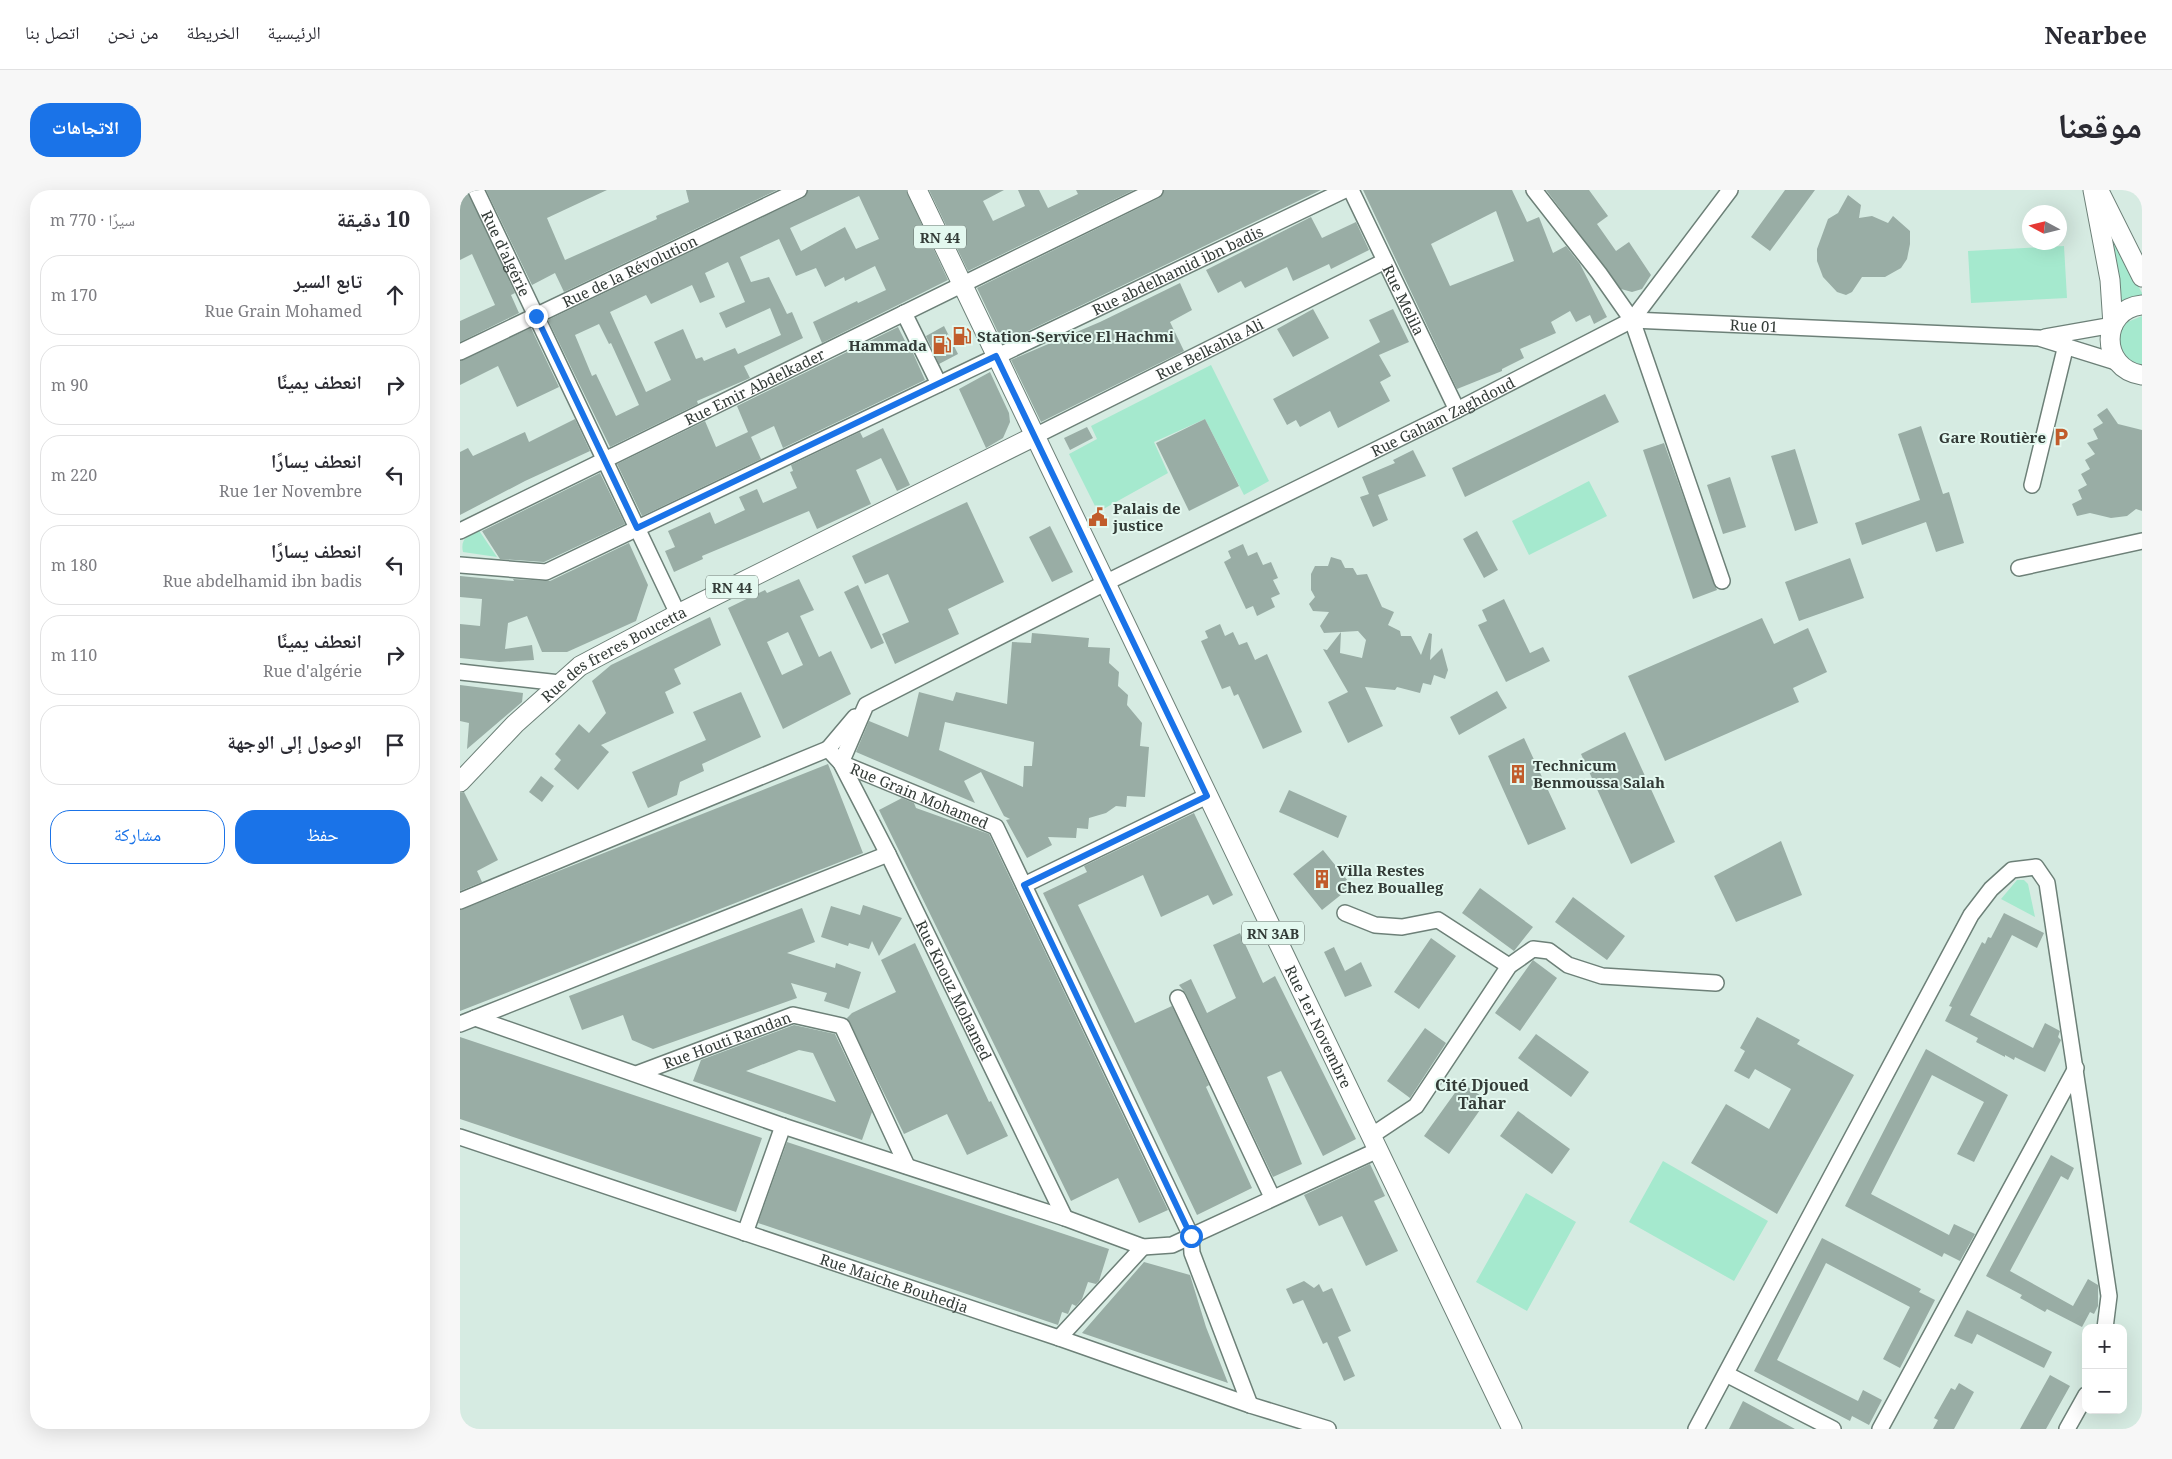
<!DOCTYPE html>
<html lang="ar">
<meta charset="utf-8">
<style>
body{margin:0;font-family:"Noto Serif","Noto Naskh Arabic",serif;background:#f7f7f7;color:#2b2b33;direction:rtl}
.controls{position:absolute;right:15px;bottom:15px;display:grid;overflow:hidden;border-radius:10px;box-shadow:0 5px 20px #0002}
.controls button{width:45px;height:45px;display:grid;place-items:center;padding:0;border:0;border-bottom:1px solid #e1e1e2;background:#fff;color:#2b2b33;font:25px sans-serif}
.compass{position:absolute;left:1562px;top:15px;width:45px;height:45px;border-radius:50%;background:#fff;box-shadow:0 5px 20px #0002;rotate:277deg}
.stop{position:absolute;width:15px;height:15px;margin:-11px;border:4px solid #1a73e8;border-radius:50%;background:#fff}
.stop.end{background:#1a73e8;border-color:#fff;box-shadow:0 1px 5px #0008}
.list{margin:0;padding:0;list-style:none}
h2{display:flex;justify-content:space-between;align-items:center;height:65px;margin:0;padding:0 20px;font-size:21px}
h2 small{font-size:16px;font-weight:400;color:#7c7c81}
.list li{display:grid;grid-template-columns:32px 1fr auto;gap:15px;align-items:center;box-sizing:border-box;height:80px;margin:0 10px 10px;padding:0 10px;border:1px solid #e1e1e2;border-radius:20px}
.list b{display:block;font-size:19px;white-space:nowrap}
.list p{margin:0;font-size:16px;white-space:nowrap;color:#7c7c81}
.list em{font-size:16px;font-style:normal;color:#7c7c81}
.actions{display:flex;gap:10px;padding:15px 20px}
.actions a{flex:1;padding:11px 0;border:1px solid #1a73e8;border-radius:20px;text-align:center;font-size:18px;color:#1a73e8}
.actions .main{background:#1a73e8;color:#fff}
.icon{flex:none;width:28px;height:28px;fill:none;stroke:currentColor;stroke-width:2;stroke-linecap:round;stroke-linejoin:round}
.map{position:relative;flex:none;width:1682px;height:1239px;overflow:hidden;direction:ltr;border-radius:20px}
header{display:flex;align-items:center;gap:30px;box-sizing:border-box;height:70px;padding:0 25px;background:#fff;border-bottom:1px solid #e1e1e2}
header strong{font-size:24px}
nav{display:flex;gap:28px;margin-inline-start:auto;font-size:18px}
.intro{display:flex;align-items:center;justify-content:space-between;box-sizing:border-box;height:120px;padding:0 30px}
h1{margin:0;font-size:35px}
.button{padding:12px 22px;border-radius:20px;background:#1a73e8;color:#fff;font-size:18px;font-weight:700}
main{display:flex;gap:30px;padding:0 30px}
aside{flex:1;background:#fff;border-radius:20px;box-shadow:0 5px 20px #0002}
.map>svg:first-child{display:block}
</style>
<header>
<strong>Nearbee</strong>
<nav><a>الرئيسية</a><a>الخريطة</a><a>من نحن</a><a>اتصل بنا</a></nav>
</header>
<div class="intro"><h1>موقعنا</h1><a class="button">الاتجاهات</a></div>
<main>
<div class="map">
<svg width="1682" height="1239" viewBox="0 0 1682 1239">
<rect width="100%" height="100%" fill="#d6ebe2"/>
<path fill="#a5e9ce" d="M1648,41L1682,103V107L1659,116Z
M1604,56L1607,108L1511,113L1508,61Z
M1682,126V179L1665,172L1657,148L1665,133Z
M751,175L809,291L784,305L745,229L694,252L708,283L638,322L609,264L637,249L631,236Z
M1129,291L1147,326L1069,365L1052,331Z
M18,339L37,367L3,362C0,349 8,345 18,339Z
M1557,690H1564L1568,694L1575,727L1541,709Z
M1203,971L1308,1031L1274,1091L1169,1032Z
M1066,1003L1116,1032L1067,1121L1016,1092Z"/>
<path fill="#99ada5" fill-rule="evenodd" d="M0,0H7L55,103L51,105L59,123L0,152V131L35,115L12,64L0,70Z
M26,0H147L87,28L105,70L197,29L196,26L229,12L226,0H317L104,102L95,83L72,95Z
M348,0H446L488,90L362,153L353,132L397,111L398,113L426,100L415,76L385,91L384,87L365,97L356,78L336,86L319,49L280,67L291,92L309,87L327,124L332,122L343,148L284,176L290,188L237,211L238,214L150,257L88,130L343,8ZM399,6L419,49L396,59L385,37L341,61L330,38ZM268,72L285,112L259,123L266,138L310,118L321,145L278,164L275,158L244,171L242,167L236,169L223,139L194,152L211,190L186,202L150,122L186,105L191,114L232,95L240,113L255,107L245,83ZM139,134L149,154L151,153L179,215L156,226L136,184L132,186L115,145Z
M469,0H544L523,11L533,31L565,16L558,0H579L588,18L618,4L616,0H674L508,81Z
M704,0H861L543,153L517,98L699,8Z
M903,0H1052L1067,32L1079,27L1093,63L1106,56L1120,74L1147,127L1134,134L1130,125L1116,132L1110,121L1091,132L1096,143L1060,159L1064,168L1042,179V181L997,199ZM1036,21L1054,71L990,96L971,54Z
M1086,0H1129L1148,26L1137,34L1156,61L1169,52L1191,85L1182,99L1172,102L1161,99Z
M1325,0H1355L1310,61L1291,47Z
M1388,5L1401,15L1399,28L1412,26L1428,33L1433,26L1450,41V54L1447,69L1441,78L1425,87H1402L1392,102L1386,105L1377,102L1363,87L1357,71V59L1368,29L1378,23Z
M851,27L862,48L896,32L909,60L871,79L869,74L833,91L827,77L785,98L781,91L758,103L746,80Z
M720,93L732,120L710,132L724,161L581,232L551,170L640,132Z
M853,119L869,148L833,167L817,139Z
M933,119L949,152L919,165L931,186L920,192L930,211L878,238L870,221L840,237L836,230L827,235L813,209L920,152L909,130Z
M484,136L498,164L479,174L466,146Z
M438,137L447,155L449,154L465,190L323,258L314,236L291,247L301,269L182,326L157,274L245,231L256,257L288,242L277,216Z
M71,138L99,197L57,217L38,176L0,195V171Z
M530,182L549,223L550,232L543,248L526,258L499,199Z
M1145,204L1159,232L1005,307L992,278Z
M1647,218L1658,234L1682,240V321L1676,319L1667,326L1651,328L1630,323L1617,326L1612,314L1622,309L1618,300L1627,295L1621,284L1630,279L1625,270L1635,264L1627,253L1638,249L1633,239L1643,233L1637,225Z
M115,229L130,261L65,291L0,325V262L8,258L13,266L65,242L69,252Z
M745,229L779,296L729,321L696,253Z
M1461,236L1483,304L1489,302L1504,353L1476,362L1466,332L1402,355L1395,333L1460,310L1438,244Z
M627,237L633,248L610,260L604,248Z
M423,238L450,295L437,301L421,268L396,280L411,314L357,339L349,321L242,366L243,369L214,382L205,361L215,357L208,341L250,322L255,334L285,320L279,307L297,299L303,313L337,298L330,282L333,281L331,275L400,242L403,248Z
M1204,253L1257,400L1233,409L1183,260Z
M1335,259L1358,333L1335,341L1311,266Z
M953,260L966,286L918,305L928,330L913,337L900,307L909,304L902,287L935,273L933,270Z
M140,283L165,334L84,372L40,369L22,341Z
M1270,287L1286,337L1263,344L1247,295Z
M507,312L544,392L488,419L499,444L435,474L422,444L449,432L428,384L405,394L392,366Z
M590,336L613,382L592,392L569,347Z
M1017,341L1038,380L1024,388L1003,349Z
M169,353L188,395L176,431L107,462H82L67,426L48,433L45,459L72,455L74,470L39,472L0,468V434L20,436L22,409L0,407V386L54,391L53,389L90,391Z
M783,354L788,366L797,362L803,375L811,372L818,388L813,390L820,404L811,408L815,417L797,426L793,416L786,419L764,372L771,368L768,361Z
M871,367L881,370L885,378H893L897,385L907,384L922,417L934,422L928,435L940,441L941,446H951L961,465L969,443L972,444L970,470L982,458L988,480L985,489L974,485L971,495L963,493L960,503L937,497L935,500L905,497L923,536L888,553L868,512L888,502L863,459L867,460L881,442L864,443L860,436L869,422L853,421L849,414L855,407L851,400V384L855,376H868ZM898,441L906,450L902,468L880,463L881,442Z
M1390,368L1404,408L1339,431L1325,392Z
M339,389L354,420L340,426L359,467L371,461L391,504L323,539L268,418L305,400L307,403ZM328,442L343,475L322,485L307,452Z
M398,395L424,453L411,459L384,402Z
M1044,409L1070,463L1083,457L1090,471L1046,492L1018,435L1027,431L1022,420Z
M250,427L261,455L214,479L221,494L205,502L214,523L141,555L149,562L118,600L94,579L101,570L95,564L119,534L129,543L146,523L132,491L151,475Z
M1302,428L1314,454L1348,438L1367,482L1333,498L1339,512L1205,571L1168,486Z
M760,434L765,446L773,442L779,455L787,452L795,470L807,464L842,542L803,559L778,504L774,506L770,496L762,499L741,451L748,448L745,441Z
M572,443L629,448L628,457L650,458L649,473L659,482L658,496L668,505L667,515L682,533L680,556L689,557L685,607L667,606L666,617L656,616L646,623L629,628L628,639L617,638L616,648L588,647L592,655L567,668L546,630L550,629L544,626L521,582L504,591L515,613L396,562L409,531L448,547L459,502L493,511L496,502L547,514L552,452L571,453ZM485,532L574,552L572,576H564L563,597L479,560Z
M0,495L63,503L62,512L7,559L9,533L0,531Z
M1037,501L1047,518L999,545L990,527Z
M281,502L301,547L242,574L244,581L220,592L217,605L188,618L172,582L246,550L233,522Z
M1165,542L1215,652L1171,674L1121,564Z
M1064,548L1106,639L1068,655L1028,566Z
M368,574L403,663L0,821V720Z
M81,586L94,596L82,612L69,602Z
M829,600L887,626L878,648L819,622Z
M4,602L38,670L17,681L22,692L0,701V603Z
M442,608L454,613L456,618L529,644L708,1020L679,1033L658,988L611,1011L419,620Z
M734,623L773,705L753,715L748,705L701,727L683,685L618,715L675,833L712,816L749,895L746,897L792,998L737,1025L583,703L627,682L624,676Z
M1321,651L1342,705L1276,732L1254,686Z
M863,660L892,696L862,720L833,684Z
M1020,698L1073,737L1054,761L1002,723Z
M1113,707L1165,746L1147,770L1095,732Z
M403,715L442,728L419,766L412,751L409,759L389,753L388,756L361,747L371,716L400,725Z
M342,718L355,752L327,763L375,778L376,773L401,782L389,819L364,811L367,803L331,793L337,808L193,859L172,850L163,825L122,840L109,806Z
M1544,723L1584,743L1577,758L1552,745L1510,825L1573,858L1585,833L1600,841L1598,847L1601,850L1585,882L1555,867L1554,870L1545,865V867L1516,852L1518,848L1485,831L1492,817L1489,816L1522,752L1525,754L1528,747L1531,748Z
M780,743L803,793L815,786L896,949L863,966L821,881L807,887L842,974L813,987L726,804L719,795L731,789L747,823L776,808L753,755Z
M971,748L996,766L959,819L934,802Z
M455,753L529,912L531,911L548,946L507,965L487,924L444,944L387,828L392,823L436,802L421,770Z
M874,757L885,781L901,772L912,796L885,807L864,762Z
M1073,770L1097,788L1060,841L1035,823Z
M1297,827L1340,850L1337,854L1394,885L1317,1024L1231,973L1266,914L1309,939L1331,899L1295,879L1289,889L1274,881L1285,861L1280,858Z
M334,835L375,844L412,922L402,950L233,891L241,870ZM339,860L353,863L376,912L286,881Z
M965,838L986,853L950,908L927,891Z
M1076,844L1129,882L1111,907L1058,868Z
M0,847L302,948L276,1022L0,929Z
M1466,859L1548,905L1514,972L1497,964L1524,912L1472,885L1411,1004L1489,1045L1494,1034L1515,1044L1500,1071L1484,1063L1482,1067L1385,1016Z
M1002,893L1027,910L989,964L964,946Z
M1058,921L1110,959L1092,984L1040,946Z
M327,952L649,1059L639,1091L636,1094L628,1092L622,1109L616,1116L612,1114L608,1124L602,1122L598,1135L298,1033Z
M1591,965L1614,978L1608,990L1601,986L1550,1081L1613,1116L1628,1089L1638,1095V1116L1634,1124L1630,1122L1622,1137L1587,1119L1585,1122L1560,1108L1562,1105L1526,1086Z
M910,974L925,1006L914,1011L938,1061L906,1076L882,1026L859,1036L844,1005Z
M1362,1048L1461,1099L1459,1102L1475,1110L1440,1178L1423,1169L1450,1117L1366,1073L1317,1170L1398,1211L1403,1200L1422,1210L1409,1235L1392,1226L1390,1231L1294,1181Z
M684,1072L730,1085L746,1137L768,1193L622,1143Z
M844,1091L854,1098L859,1094L863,1102L872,1098L891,1141L878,1147L895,1186L884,1191L867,1152L863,1154L843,1110L833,1114L826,1099Z
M1507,1120L1592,1162L1584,1178L1517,1144L1512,1154L1494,1146Z
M1590,1185L1610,1196L1586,1239H1560Z
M1499,1193L1514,1202L1494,1239H1473L1478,1230L1474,1228L1491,1198L1495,1200Z
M1283,1211L1335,1239H1269Z"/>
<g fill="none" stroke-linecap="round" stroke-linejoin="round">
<g stroke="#6d8078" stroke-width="18">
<g id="minor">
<path id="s1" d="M16,0L218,424"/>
<path id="s2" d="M891,0L997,220"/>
<path d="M1074,0L1139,83L1172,130L1262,391"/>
<path d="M444,123L479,194"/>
<path id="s3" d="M1172,130L1579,148L1656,172"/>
<path d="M1585,147L1653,135"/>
<path id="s4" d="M0,162L339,0"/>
<path id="s5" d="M575,246L925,71"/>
<path d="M1572,295L1606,155"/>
<path id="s6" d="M0,341L695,0"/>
<path id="s7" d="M0,375L86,382L885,0"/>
<path d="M1559,378L1682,351"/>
<path d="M0,482L100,493"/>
<path d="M368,559L395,527"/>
<path id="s8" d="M381,573L406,515L645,393L997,220L1172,130L1270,0"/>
<path id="s9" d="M381,573L536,637L731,1046L732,1063L790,1215"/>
<path d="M564,695L747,606"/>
<path id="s10" d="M0,711L368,559L381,573L428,664L605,1028"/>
<path d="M885,723L915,735L942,737L978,730L1049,776"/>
<path d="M718,808L812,1007"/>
<path d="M15,828L323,936L605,1028L683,1057L712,1055L918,960"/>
<path d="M0,834L428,664"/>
<path id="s11" d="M179,883L333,825L382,836L447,976"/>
<path d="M911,946L956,916L1049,776L1073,759L1089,761L1108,775L1142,786L1256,793"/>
<path id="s12" d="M0,947L599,1148L790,1215L868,1239"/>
<path d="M285,1043L323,936"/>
<path d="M599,1148L683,1057"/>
<path d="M1266,1184L1373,1239"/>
<path d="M1236,1239L1511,725L1531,699L1552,680L1576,677L1587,693L1649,1106L1645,1138"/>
<path d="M1420,1239L1616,878"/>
<path d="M1607,1239L1626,1205"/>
</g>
</g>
<g stroke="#6d8078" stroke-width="21">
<g id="major">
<path id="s13" d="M457,0L1052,1239"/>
<path d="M1633,0L1650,90L1653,135"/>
<path d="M1640,3L1682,87"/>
<path d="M1682,115C1640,119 1639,179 1682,185"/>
<path id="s14" d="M0,592L55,534L120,476L218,424L575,246"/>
</g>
</g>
<use href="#minor" stroke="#fff" stroke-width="15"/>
<use href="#major" stroke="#fff" stroke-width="19"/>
</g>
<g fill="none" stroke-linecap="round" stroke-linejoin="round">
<path stroke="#1a73e8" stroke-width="6" d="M76,126L177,338L536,166L747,606L564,695L731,1046"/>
</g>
<defs>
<g id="fuel-bare" transform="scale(1.5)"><path d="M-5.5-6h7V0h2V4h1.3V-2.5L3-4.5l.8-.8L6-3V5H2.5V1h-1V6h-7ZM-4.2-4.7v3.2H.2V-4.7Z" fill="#c15c2b" stroke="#e3f8ef" stroke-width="2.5" paint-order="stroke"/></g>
<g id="parking-bare" transform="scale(1.5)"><path d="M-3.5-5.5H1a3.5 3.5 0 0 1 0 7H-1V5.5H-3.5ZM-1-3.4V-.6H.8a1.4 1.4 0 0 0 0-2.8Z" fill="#c15c2b" stroke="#e3f8ef" stroke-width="2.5" paint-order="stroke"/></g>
<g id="civic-bare" transform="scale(1.5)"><path d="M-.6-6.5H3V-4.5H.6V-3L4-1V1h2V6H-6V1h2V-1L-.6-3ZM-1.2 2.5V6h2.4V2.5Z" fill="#c15c2b" stroke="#e3f8ef" stroke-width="2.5" paint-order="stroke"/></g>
<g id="building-bare" transform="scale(1.5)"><path d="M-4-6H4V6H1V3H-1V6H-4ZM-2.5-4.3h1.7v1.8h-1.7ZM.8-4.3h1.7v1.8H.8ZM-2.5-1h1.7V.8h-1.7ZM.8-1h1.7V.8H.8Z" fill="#c15c2b" stroke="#e3f8ef" stroke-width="2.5" paint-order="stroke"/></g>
</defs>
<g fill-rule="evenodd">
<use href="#fuel-bare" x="502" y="146"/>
<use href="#fuel-bare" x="482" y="155"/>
<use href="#parking-bare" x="1601" y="247"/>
<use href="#civic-bare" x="638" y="327"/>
<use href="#building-bare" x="1058" y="584"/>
<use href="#building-bare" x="862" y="689"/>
</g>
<g text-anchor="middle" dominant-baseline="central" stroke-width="4" stroke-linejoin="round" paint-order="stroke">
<g fill="#e3f8ef" stroke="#68746e" stroke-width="1">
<rect x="454" y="35.5" width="52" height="23" rx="4"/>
<rect x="246" y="385.5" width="52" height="23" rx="4"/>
<rect x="782" y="731.5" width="62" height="23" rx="4"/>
</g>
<g font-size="14" font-weight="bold" fill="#333b37">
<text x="480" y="47">RN 44</text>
<text x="272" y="397">RN 44</text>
<text x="813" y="743">RN 3AB</text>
</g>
<g font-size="15" fill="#333b37" stroke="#e3f8ef">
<text stroke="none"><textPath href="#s1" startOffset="70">Rue d'algérie</textPath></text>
<text stroke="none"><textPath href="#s7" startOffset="786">Rue abdelhamid ibn badis</textPath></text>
<text stroke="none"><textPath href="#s4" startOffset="188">Rue de la Révolution</textPath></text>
<text stroke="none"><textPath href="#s2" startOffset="122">Rue Melila</textPath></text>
<text stroke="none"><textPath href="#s3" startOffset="122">Rue 01</textPath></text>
<text stroke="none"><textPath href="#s5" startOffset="195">Rue Belkahla Ali</textPath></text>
<text stroke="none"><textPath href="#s6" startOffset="328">Rue Emir Abdelkader</textPath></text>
<text stroke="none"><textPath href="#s8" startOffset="708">Rue Gaham Zaghdoud</textPath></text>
<text stroke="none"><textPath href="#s14" startOffset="202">Rue des freres Boucetta</textPath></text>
<text stroke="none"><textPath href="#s9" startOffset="85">Rue Grain Mohamed</textPath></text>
<text stroke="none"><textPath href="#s10" startOffset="671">Rue Knouz Mohamed</textPath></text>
<text stroke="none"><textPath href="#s13" startOffset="928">Rue 1er Novembre</textPath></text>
<text stroke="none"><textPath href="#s11" startOffset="94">Rue Houti Ramdan</textPath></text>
<text stroke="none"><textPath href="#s12" startOffset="458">Rue Maiche Bouhedja</textPath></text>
</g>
<g font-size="15" font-weight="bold" fill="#333b37" stroke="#e3f8ef" text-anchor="start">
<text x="517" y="146">Station-Service El Hachmi</text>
<text x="467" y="155" text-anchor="end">Hammada</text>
<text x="1586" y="247" text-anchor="end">Gare Routière</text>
<text x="653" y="318">Palais de<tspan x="653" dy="17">justice</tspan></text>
<text x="1073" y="575">Technicum<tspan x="1073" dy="17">Benmoussa Salah</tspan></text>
<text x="877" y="680">Villa Restes<tspan x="877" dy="17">Chez Boualleg</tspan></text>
</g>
<g font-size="16" font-weight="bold" fill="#333b37" stroke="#e3f8ef">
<text x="1022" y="895">Cité Djoued<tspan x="1022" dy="18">Tahar</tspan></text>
</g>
</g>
</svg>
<div class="controls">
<button>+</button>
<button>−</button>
</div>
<svg class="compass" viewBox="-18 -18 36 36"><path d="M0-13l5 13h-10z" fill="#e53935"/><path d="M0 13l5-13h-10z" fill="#7c7c81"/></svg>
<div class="stop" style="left:731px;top:1046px"></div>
<div class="stop end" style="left:76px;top:126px"></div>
</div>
<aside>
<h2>10 دقيقة<small>سيرًا · 770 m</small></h2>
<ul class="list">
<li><svg class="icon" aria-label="ahead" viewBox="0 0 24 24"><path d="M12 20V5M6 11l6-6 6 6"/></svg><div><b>تابع السير</b><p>Rue Grain Mohamed</p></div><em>170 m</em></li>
<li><svg class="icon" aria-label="right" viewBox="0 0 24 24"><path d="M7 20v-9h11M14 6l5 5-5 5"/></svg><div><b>انعطف يمينًا</b></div><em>90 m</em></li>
<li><svg class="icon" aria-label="left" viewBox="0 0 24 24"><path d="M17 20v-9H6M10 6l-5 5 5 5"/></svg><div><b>انعطف يسارًا</b><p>Rue 1er Novembre</p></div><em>220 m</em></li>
<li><svg class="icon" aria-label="left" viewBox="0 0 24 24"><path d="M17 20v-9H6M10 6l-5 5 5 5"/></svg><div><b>انعطف يسارًا</b><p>Rue abdelhamid ibn badis</p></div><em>180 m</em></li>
<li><svg class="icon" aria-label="right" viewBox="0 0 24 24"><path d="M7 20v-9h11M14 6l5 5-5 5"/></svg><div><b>انعطف يمينًا</b><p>Rue d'algérie</p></div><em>110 m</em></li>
<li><svg class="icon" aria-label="arrive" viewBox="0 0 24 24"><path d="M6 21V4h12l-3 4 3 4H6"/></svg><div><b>الوصول إلى الوجهة</b></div></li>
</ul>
<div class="actions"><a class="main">حفظ</a><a>مشاركة</a></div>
</aside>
</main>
